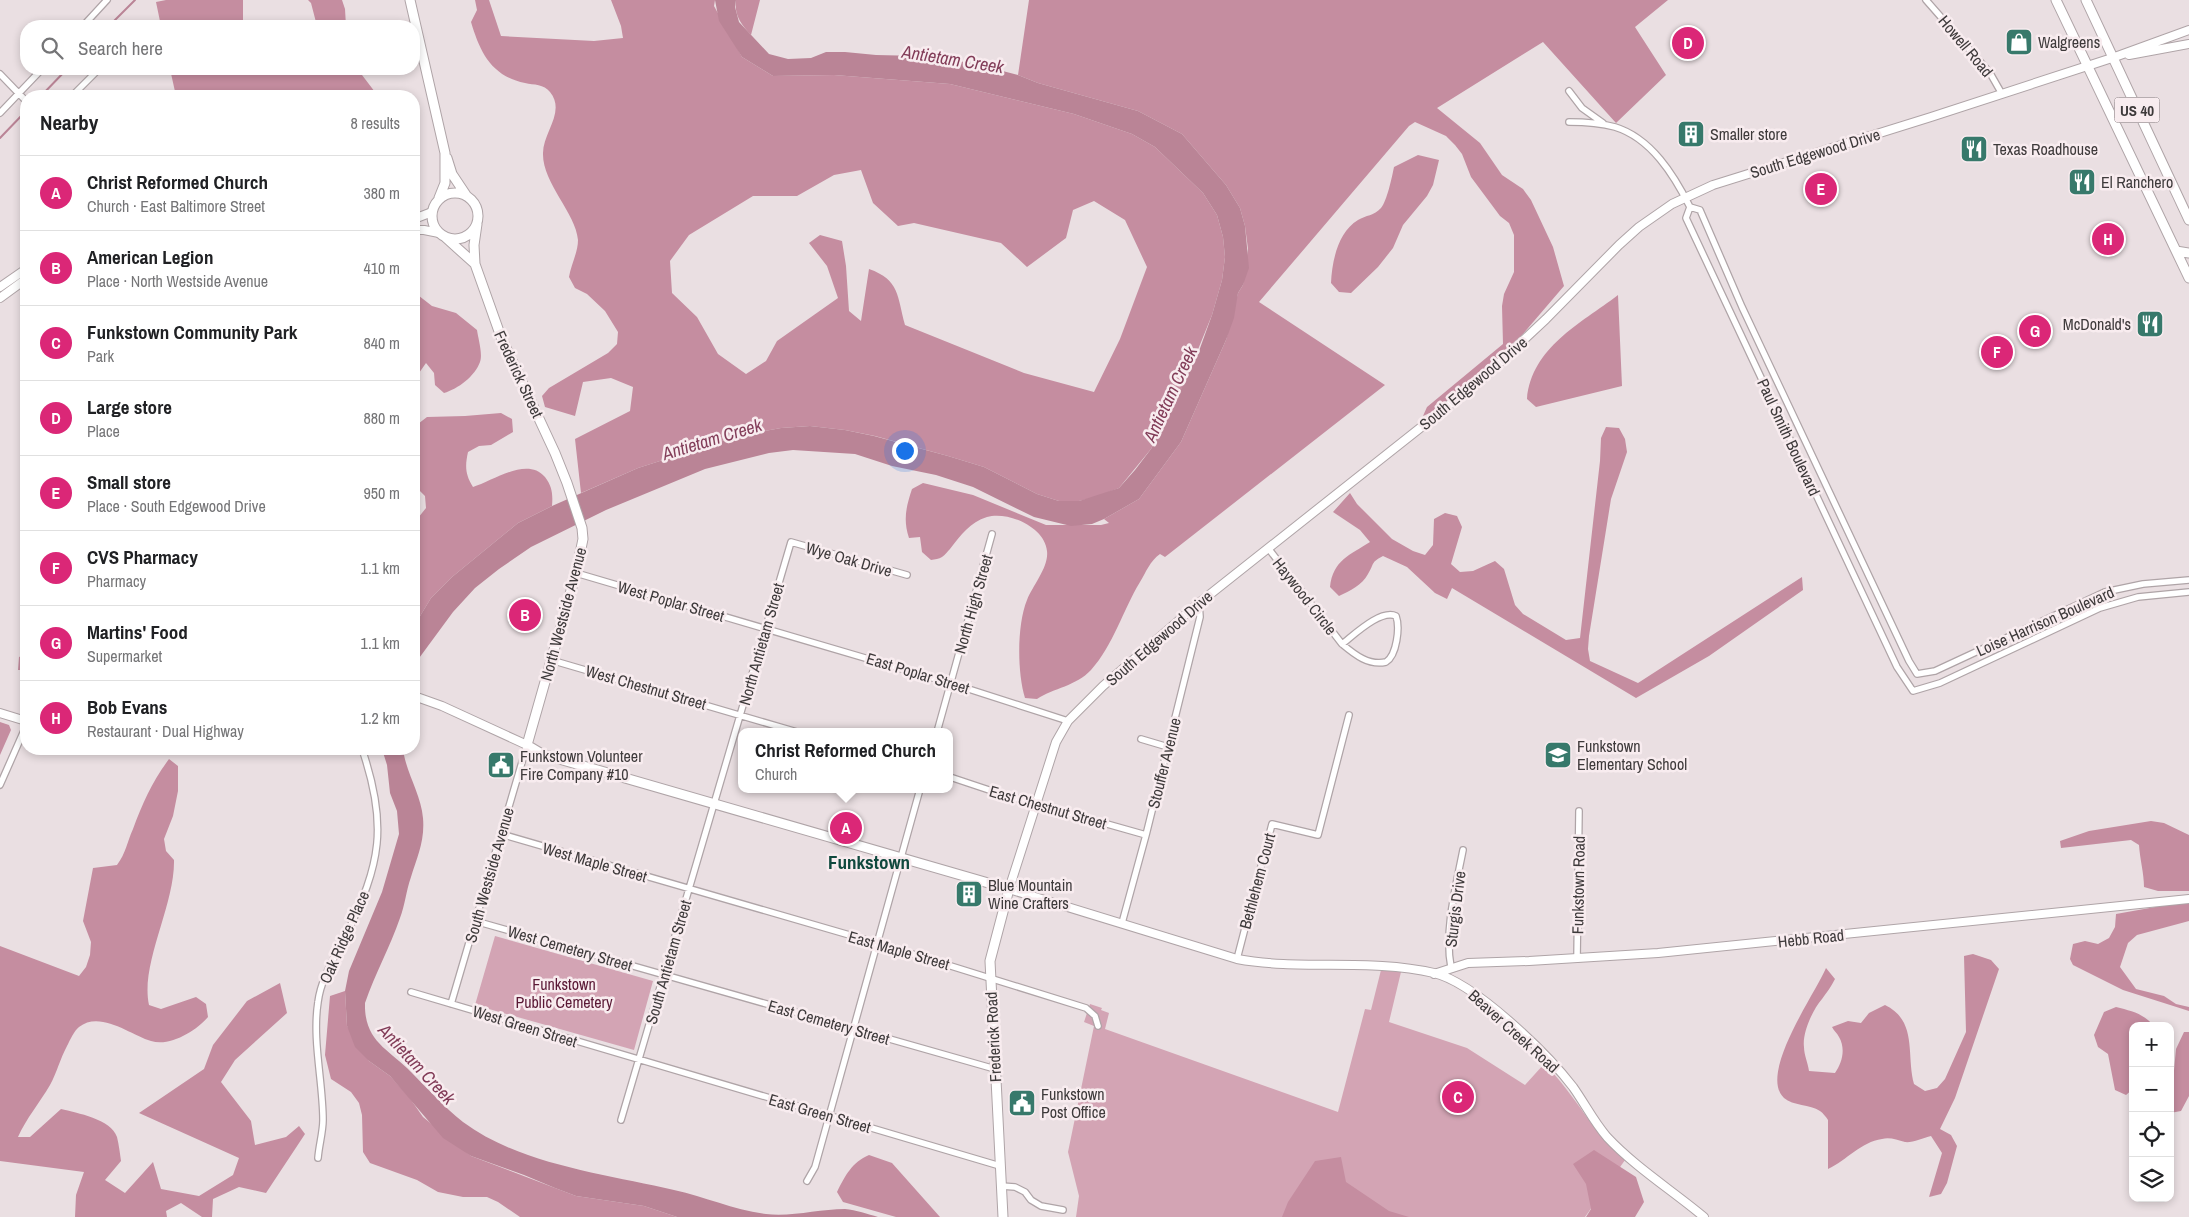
<!DOCTYPE html>
<meta charset="utf-8">
<style>
body{margin:0;font-family:"Archivo Narrow",sans-serif;background:#f2f2f2;color:#202124}
.controls{position:absolute;right:15px;bottom:15px;display:grid;overflow:hidden;border-radius:10px;box-shadow:0 2px 8px #0003}
.controls button{width:45px;height:45px;display:grid;place-items:center;padding:0;border:0;border-bottom:1px solid #e0e0e0;background:#fff;color:#202124;font:25px sans-serif}
.you{position:absolute;left:904px;top:450px;width:18px;height:18px;margin:-12px;border:4px solid #fff;border-radius:50%;background:#1a73e8;box-shadow:0 0 0 8px #1a73e833}
.badge{display:grid;place-items:center;width:32px;height:32px;border-radius:50%;background:#db2777;color:#fff;font-size:16px;font-weight:700}
.pin{position:absolute;translate:-50% -50%;border:2px solid #fff;box-shadow:0 1px 5px #0006}
.popup{position:absolute;left:738px;top:728px;width:215px;height:65px;box-sizing:border-box;display:grid;place-content:center;border-radius:10px;background:#fff;filter:drop-shadow(0 1px 4px #0005);font-size:16px;white-space:nowrap;color:#757577}
.popup b{font-size:19px;color:#202124}
.popup::after{content:'';position:absolute;left:50%;top:100%;margin-left:-10px;border:10px solid transparent;border-top-color:#fff}
.list{margin:0;padding:0;list-style:none}
h2{display:flex;justify-content:space-between;align-items:center;height:65px;margin:0;padding:0 20px;font-size:21px}
h2 small{font-size:16px;font-weight:400;color:#757577}
.list li{display:grid;grid-template-columns:32px 1fr auto;gap:15px;align-items:center;box-sizing:border-box;height:75px;padding:0 20px;border-top:1px solid #e0e0e0}
.list b{display:block;font-size:19px;white-space:nowrap}
.list p{margin:0;font-size:16px;white-space:nowrap;color:#757577}
.list em{font-size:16px;font-style:normal;color:#757577}
.icon{flex:none;width:28px;height:28px;fill:none;stroke:currentColor;stroke-width:2;stroke-linecap:round;stroke-linejoin:round}
.map{position:relative;flex:none;width:2189px;height:1217px;overflow:hidden}
.search{position:absolute;background:#fff;box-shadow:0 2px 8px #0003;left:20px;top:20px;width:400px;height:55px;display:flex;align-items:center;gap:12px;box-sizing:border-box;padding:0 18px;border-radius:20px;color:#757577;font-size:19px}
.panel{position:absolute;background:#fff;box-shadow:0 2px 8px #0003;left:20px;top:90px;width:400px;height:665px;border-radius:20px}
.map>svg:first-child{display:block}
</style>
<div class="map">
<svg width="2189" height="1217" viewBox="0 0 2189 1217">
<rect width="100%" height="100%" fill="#eadfe2"/>
<path fill="#d3a4b4" d="M495,936L653,981L634,1050L475,1005Z
M1381,970L1401,972L1389,1022L1467,1048L1525,1085L1544,1064C1575,1093 1592,1133 1625,1160L1585,1217H1076L1079,1196L1068,1152L1094,1026L1084,1022L1090,1004L1102,1008L1101,1010L1109,1013L1105,1029L1338,1112L1365,1009L1371,1010Z"/>
<path fill="#c58da0" fill-rule="evenodd" d="M166,0H243V26H161L156,2Z
M308,0H342L345,9L346,26H317L311,3Z
M475,0H489L501,36L594,41L623,38L621,26L611,0H715L714,6L742,57L773,76L834,75L950,84L1074,114L1132,134L1155,147L1203,193L1217,215L1223,237L1225,257L1222,280L1212,315L1184,384L1151,449L1119,488L1096,497L1079,501H1059L1037,494L984,467L948,456L875,436L845,430L810,426L781,428L738,436L638,468L581,493L575,439L630,411L633,387L611,378L583,382L575,416L545,407L542,396L549,388L608,353L617,344L618,332L605,311L587,294L575,288L569,277C571,265 578,252 578,240C576,213 542,183 543,153C543,132 566,112 550,92C544,84 534,85 525,83C491,76 480,52 471,22L477,10ZM861,170L873,203L898,226L914,223L1001,243L1027,267L1066,238L1073,210L1094,201L1125,220L1147,267L1120,339L1094,392L1024,373L905,325C897,296 900,280 869,269L861,321L849,311L846,266L842,241L820,235L809,243L827,266L838,298L777,341L766,361L746,374L718,354L697,317L672,293L670,261L689,235L753,196H797L834,175Z
M736,0H760L751,35C741,24 734,15 736,0Z
M1029,0H1668L1635,27L1666,75L1616,123L1543,42L1437,108L1480,143L1502,175L1523,189L1531,200L1553,247L1564,286L1523,334L1443,407L1423,416L1427,407L1503,344L1502,306L1504,294L1514,272V235L1509,223L1500,216L1471,177L1462,154L1455,145L1446,136L1415,122L1409,126L1259,302L1385,385L1165,557L1160,554C1150,561 1146,572 1140,582C1123,610 1113,646 1091,670C1076,686 1054,688 1037,699L1025,698C1017,672 1017,624 1027,600C1033,585 1049,567 1047,551C1045,527 1008,511 987,517C970,522 961,535 950,549C948,551 945,555 942,557C939,559 935,559 931,560L922,552L920,537L909,538C903,520 906,507 912,489L923,483L973,495L1046,525H1101L1109,523L1104,519L1139,499L1181,442L1226,340L1238,293L1243,285L1248,249L1245,226L1240,208L1226,185L1182,134L1138,111L1038,83L1018,75Z
M170,69H272L294,73L306,72L310,69H353L362,75L378,96H176Z
M1418,155L1439,160L1433,185L1427,196L1403,225L1393,248L1378,267L1351,293L1339,292L1331,283C1332,261 1338,232 1358,220C1366,215 1374,216 1381,208C1387,201 1392,177 1394,167Z
M414,292L432,306L456,313L477,330C478,338 483,354 480,362C475,376 458,389 444,393L435,385L434,373L426,363L419,373L414,386V349L416,336L414,335Z
M1618,295L1622,386L1536,407L1527,399C1532,347 1580,324 1618,295Z
M501,413L512,419L513,432L491,445L479,446L468,452C465,466 465,474 473,487C493,481 527,456 545,477C552,486 553,494 552,506L518,523L452,577L431,598L414,626V519L418,518L426,508L425,496L414,485V427L427,417L465,416Z
M1606,427L1619,428L1625,439L1627,452L1611,499L1589,636L1588,649L1590,661L1638,683L1802,577L1803,590L1709,656L1636,698L1452,588L1447,599L1435,593L1407,567L1383,556C1370,563 1375,563 1368,574C1362,585 1350,591 1339,596L1330,587C1333,560 1350,555 1370,542L1360,530L1333,512L1350,493L1357,504L1392,539L1413,551L1425,555L1433,545L1434,519L1445,513L1457,516L1462,527L1451,564L1460,572L1473,571L1495,561L1504,569L1515,605L1523,614L1566,640L1580,638L1600,461L1601,438Z
M26,654V670H18L19,657Z
M0,722L9,725L11,730L0,755Z
M169,759L178,766V791L173,816L164,839L166,851L174,860C175,905 140,964 149,1005L161,1009L196,997L206,1004L208,1017C196,1031 170,1047 151,1041C131,1035 100,1010 79,1027C74,1031 70,1040 67,1046C60,1059 57,1072 50,1085C40,1102 26,1119 18,1137H30L61,1109C77,1113 111,1119 117,1137C119,1145 120,1154 121,1161L105,1180L125,1193L153,1162L161,1189L199,1196L233,1175L239,1158L139,1113L204,1069L213,1045L247,1001L280,983L287,1013L235,1060L221,1082L251,1121L255,1145L286,1137L299,1126L305,1134L266,1193L239,1187L213,1199L212,1217H202L181,1203L166,1211L167,1217H75L76,1195L84,1172L0,1161V946L79,976L86,967L90,955L91,942L83,921L93,868L117,865C126,853 127,842 133,829C143,802 152,782 169,759Z
M2151,821L2164,823L2189,835V891H2158L2144,887C2144,873 2140,860 2139,845L2131,840L2061,848L2060,841L2089,831Z
M2189,901V921L2137,935L2128,943L2120,967L2136,989L2164,996L2176,1004L2189,1007V1011L2123,990L2073,965L2070,959L2073,944L2085,941L2098,944L2109,938L2115,927L2116,914Z
M1973,954L1991,960L1999,969L1955,1098L1940,1129L1951,1135L1957,1146L1947,1183L1941,1194L1929,1197L1942,1153L1931,1136C1923,1138 1912,1143 1905,1142C1897,1140 1890,1137 1882,1139C1861,1142 1847,1160 1828,1169V1120C1826,1117 1823,1113 1820,1111C1810,1104 1793,1106 1784,1098C1758,1074 1815,994 1826,968L1835,979C1831,987 1827,992 1822,999C1813,1009 1802,1033 1804,1047C1804,1055 1808,1063 1809,1071L1835,1073C1842,1063 1846,1049 1839,1037C1837,1033 1834,1031 1832,1027L1848,1021L1861,1023L1869,1013L1885,1005C1918,1021 1906,1055 1914,1084L1925,1091L1937,1088L1945,1079L1966,1032L1964,956Z
M345,991L347,1026L369,1061L390,1076L409,1097L423,1117L471,1156L576,1196L644,1206L677,1217H520L498,1202L487,1197H463L438,1192L417,1180L370,1163L363,1152L362,1115L359,1103L351,1092L331,1079L325,1055L330,996Z
M2116,1007C2131,1011 2143,1013 2154,1026H2133V1089L2126,1095L2115,1090L2108,1054L2098,1047L2094,1035L2104,1012Z
M2184,1032H2189V1096L2181,1111L2170,1113L2176,1049Z
M1594,1150L1636,1177L1644,1202L1635,1217H1586L1591,1209L1586,1184L1573,1164Z
M869,1155L892,1163L940,1217H896L843,1202L837,1192C845,1176 852,1162 869,1155Z
M1341,1157L1346,1182L1389,1211L1409,1217H1282L1288,1202L1315,1161Z"/>
<path fill="#ba8496" d="M715,0H736L735,7L739,22L769,54L788,59L811,58L826,52H845L876,55L920,56L972,63L1018,75L1038,83L1138,111L1182,134L1226,185L1240,208L1245,226L1249,268L1243,285L1238,293L1234,318L1226,340L1181,442L1139,499L1104,519L1092,524L1071,526L1034,517L973,487L936,475L892,466L855,454L793,450L769,453L705,469L606,510L531,547L499,569L475,588L453,612L414,665V626L431,598L452,577L518,523L552,506L638,468L738,436L781,428L810,426L845,430L874,436L948,456L984,467L1037,494L1059,501H1079L1119,488L1135,470L1151,449L1167,419L1199,351L1212,315L1222,280L1225,257L1223,237L1217,215L1203,193L1155,147L1132,134L1074,114L950,84L834,75L773,76L742,57L719,21Z
M382,749H403C406,773 421,794 423,818C425,841 417,857 411,877C406,891 405,905 400,918C390,947 375,974 365,1003C364,1042 389,1049 411,1072C428,1089 444,1107 463,1122C521,1165 606,1174 674,1190C706,1197 734,1210 766,1214C792,1217 819,1209 845,1209C856,1210 868,1214 878,1217H677L644,1206L576,1196L555,1188L524,1175L471,1156L443,1138L390,1076L369,1061L355,1047L347,1026L345,991L349,971L382,892L399,834L397,811L390,793L387,765Z"/>
<g fill="none" stroke-linecap="round" stroke-linejoin="round">
<path stroke="#ba8496" stroke-width="2" d="M109,26L135,0
M41,96L67,69
M0,138L26,111"/>
<g stroke="#afa4a7" stroke-width="8">
<path id="street" d="M1926,0L1990,73L2002,94
M83,26L107,0
M0,74L26,101
M1569,91L1582,108L1603,123
M72,96L99,69
M0,113L42,69
M1569,122C1584,122 1600,123 1615,127C1651,138 1674,175 1690,207L1700,210L1742,307L1909,661L1917,674L1935,671L2105,592L2143,584L2189,580
M1690,207L1686,218L1897,667L1913,691L1940,683L2100,608L2138,597L2189,592
M1268,548L1342,644C1355,634 1381,609 1396,616C1400,627 1397,655 1386,662C1369,666 1355,655 1342,644
M576,573L950,683L1068,721
M551,660L797,732
M937,732L992,534
M1141,739L1168,747
M950,777L1001,794L1146,835
M0,785L26,726
M501,834L877,943L1086,1008L1095,1016L1098,1026
M475,921L995,1069
M1122,923L1146,835L1200,617L1199,603
M1237,959L1272,824L1318,835L1349,715
M1577,959L1579,811
M1451,967C1444,931 1456,886 1463,850
M411,992L1000,1166
M451,1004L527,745
M621,1120L791,542L907,575
M318,1158C319,1145 323,1132 323,1120C323,1082 312,1040 318,1002C321,978 335,957 346,935C381,864 388,825 362,749
M807,1181L815,1167L920,789
M1001,1186L1015,1187L1025,1192L1031,1200L1041,1206L1063,1210"/>
</g>
<g stroke="#afa4a7" stroke-width="10">
<path id="secondary" d="M2129,55L2189,44
M414,219L432,212
M414,230H424L439,233
M0,287L26,269
M0,298L26,279
M414,696L442,706L527,745
M0,713L26,721
M1434,974L1468,963L1529,961L1658,953L2189,899
M1704,1217C1673,1191 1635,1167 1607,1137C1594,1122 1585,1104 1573,1087C1547,1053 1475,983 1434,973C1369,958 1302,971 1237,959L1009,889L1056,742L1068,721L1103,686L1199,603L1482,379L1546,319L1619,245L1639,227L1672,204L1713,185L1931,117L2112,58L2189,30"/>
</g>
<g stroke="#afa4a7" stroke-width="11">
<path id="primary" d="M410,0L445,153V183L439,198
M2056,0L2189,278
M2086,0L2189,220
M447,158L452,174L466,195
M432 216a23 23 0 1 1 46 0a23 23 0 1 1-46 0Z
M477,224L474,245L475,264L501,337L555,453L567,483L582,528L583,539L576,573L527,745L542,754L1009,889L990,961L1003,1217
M445,237L475,264
M2176,251L2189,253"/>
</g>
<use href="#street" stroke="#fff" stroke-width="5.5"/>
<use href="#secondary" stroke="#fff" stroke-width="8"/>
<use href="#primary" stroke="#fff" stroke-width="9"/>
</g>
<defs>
<g id="shop-square" transform="scale(1.4375)"><rect x="-9" y="-9" width="18" height="18" rx="4" fill="#37796b" stroke="#f8ecef"/><path d="M-5-2.5h2.3a2.7 3.5 0 0 1 5.4 0H5L5.5 6h-11ZM-1.5-2.5h3a1.5 2.3 0 0 0-3 0Z" fill="#fff"/></g>
<g id="building-square" transform="scale(1.4375)"><rect x="-9" y="-9" width="18" height="18" rx="4" fill="#37796b" stroke="#f8ecef"/><path d="M-4-6H4V6H1V3H-1V6H-4ZM-2.5-4.3h1.7v1.8h-1.7ZM.8-4.3h1.7v1.8H.8ZM-2.5-1h1.7V.8h-1.7ZM.8-1h1.7V.8H.8Z" fill="#fff"/></g>
<g id="restaurant-square" transform="scale(1.4375)"><rect x="-9" y="-9" width="18" height="18" rx="4" fill="#37796b" stroke="#f8ecef"/><path d="M-5-6h1v4h1v-4h1v4h1v-4h1v5L-1.5 .5V6h-2V.5L-5-1ZM5-6V6H3V1.5H1.5Q1.5-4 5-6Z" fill="#fff"/></g>
<g id="school-square" transform="scale(1.4375)"><rect x="-9" y="-9" width="18" height="18" rx="4" fill="#37796b" stroke="#f8ecef"/><path d="M0-5L7-2L0 1L-7-2ZM-4 1L0 2.5L4 1V4Q0 6-4 4Z" fill="#fff"/></g>
<g id="civic-square" transform="scale(1.4375)"><rect x="-9" y="-9" width="18" height="18" rx="4" fill="#37796b" stroke="#f8ecef"/><path d="M-.6-6.5H3V-4.5H.6V-3L4-1V1h2V6H-6V1h2V-1L-.6-3ZM-1.2 2.5V6h2.4V2.5Z" fill="#fff"/></g>
</defs>
<g fill-rule="evenodd">
<use href="#shop-square" x="2019" y="42"/>
<use href="#building-square" x="1691" y="134"/>
<use href="#restaurant-square" x="1974" y="149"/>
<use href="#restaurant-square" x="2082" y="182"/>
<use href="#restaurant-square" x="2150" y="324"/>
<use href="#school-square" x="1558" y="755"/>
<use href="#civic-square" x="501" y="765"/>
<use href="#building-square" x="969" y="894"/>
<use href="#civic-square" x="1022" y="1103"/>
</g>
<g text-anchor="middle" dominant-baseline="central" stroke-width="5" stroke-linejoin="round" paint-order="stroke">
<rect fill="#f8ecef" stroke="#766f71" stroke-width="1" x="2114.5" y="97.5" width="45" height="25" rx="4"/>
<g font-size="15" font-weight="bold" fill="#3e3a3b">
<text x="2137" y="110">US 40</text>
</g>
<g font-size="16" fill="#3e3a3b" stroke="#f8ecef" text-anchor="start">
<text x="2038" y="42">Walgreens</text>
<text x="1710" y="134">Smaller store</text>
<text x="1993" y="149">Texas Roadhouse</text>
<text x="2101" y="182">El Ranchero</text>
<text x="2131" y="324" text-anchor="end">McDonald's</text>
<text x="1577" y="746">Funkstown<tspan x="1577" dy="18">Elementary School</tspan></text>
<text x="520" y="756">Funkstown Volunteer<tspan x="520" dy="18">Fire Company #10</tspan></text>
<text x="988" y="885">Blue Mountain<tspan x="988" dy="18">Wine Crafters</tspan></text>
<text x="1041" y="1094">Funkstown<tspan x="1041" dy="18">Post Office</tspan></text>
</g>
<g font-size="16" fill="#3e3a3b" stroke="#f8ecef">
<text transform="translate(1966 46) rotate(50)">Howell Road</text>
<text transform="translate(1815 153) rotate(-17)">South Edgewood Drive</text>
<text transform="translate(519 374) rotate(65)">Frederick Street</text>
<text transform="translate(1473 383) rotate(-40)">South Edgewood Drive</text>
<text transform="translate(1789 437) rotate(65)">Paul Smith Boulevard</text>
<text transform="translate(849 559) rotate(16)">Wye Oak Drive</text>
<text transform="translate(1305 596) rotate(52)">Haywood Circle</text>
<text transform="translate(671 601) rotate(16)">West Poplar Street</text>
<text transform="translate(973 604) rotate(-74)">North High Street</text>
<text transform="translate(563 614) rotate(-75)">North Westside Avenue</text>
<text transform="translate(2045 621) rotate(-24)">Loise Harrison Boulevard</text>
<text transform="translate(1159 638) rotate(-41)">South Edgewood Drive</text>
<text transform="translate(761 644) rotate(-74)">North Antietam Street</text>
<text transform="translate(918 673) rotate(17)">East Poplar Street</text>
<text transform="translate(646 687) rotate(16)">West Chestnut Street</text>
<text transform="translate(1164 763) rotate(-76)">Stouffer Avenue</text>
<text transform="translate(1048 807) rotate(16)">East Chestnut Street</text>
<text transform="translate(595 862) rotate(16)">West Maple Street</text>
<text transform="translate(489 875) rotate(-74)">South Westside Avenue</text>
<text transform="translate(1257 881) rotate(-75)">Bethlehem Court</text>
<text transform="translate(1578 885) rotate(-89)">Funkstown Road</text>
<text transform="translate(1455 909) rotate(-83)">Sturgis Drive</text>
<text transform="translate(344 937) rotate(-66)">Oak Ridge Place</text>
<text transform="translate(1811 938) rotate(-6)">Hebb Road</text>
<text transform="translate(570 948) rotate(16)">West Cemetery Street</text>
<text transform="translate(899 950) rotate(16)">East Maple Street</text>
<text transform="translate(668 962) rotate(-74)">South Antietam Street</text>
<text transform="translate(829 1022) rotate(16)">East Cemetery Street</text>
<text transform="translate(525 1026) rotate(17)">West Green Street</text>
<text transform="translate(1514 1031) rotate(42)">Beaver Creek Road</text>
<text transform="translate(993 1037) rotate(-93)">Frederick Road</text>
<text transform="translate(820 1113) rotate(16)">East Green Street</text>
</g>
<g font-size="16" fill="#5a1835" stroke="#f8ecef">
<text x="564" y="984">Funkstown<tspan x="564" dy="18">Public Cemetery</tspan></text>
</g>
<g font-size="18" font-style="italic" fill="#823c58" stroke="#f8ecef">
<text transform="translate(953 59) rotate(9)">Antietam Creek</text>
<text transform="translate(1170 394) rotate(-65)">Antietam Creek</text>
<text transform="translate(712 439) rotate(-17)">Antietam Creek</text>
<text transform="translate(417 1064) rotate(47)">Antietam Creek</text>
</g>
<g font-size="19" font-weight="bold" fill="#10493e" stroke="#f8ecef">
<text x="869" y="862">Funkstown</text>
</g>
</g>
</svg>
<div class="controls">
<button>+</button>
<button>−</button>
<button><svg class="icon" aria-label="locate" viewBox="0 0 24 24"><circle cx="12" cy="12" r="6"/><path d="M12 2v4M12 18v4M2 12h4M18 12h4"/></svg></button>
<button><svg class="icon" aria-label="layers" viewBox="0 0 24 24"><path d="M12 4l9 5-9 5-9-5zM3 14l9 5 9-5"/></svg></button>
</div>
<div class="you"></div>
<div class="pin badge" style="left:846px;top:828px">A</div>
<div class="popup"><b>Christ Reformed Church</b>Church</div>
<div class="pin badge" style="left:525px;top:615px">B</div>
<div class="pin badge" style="left:1458px;top:1097px">C</div>
<div class="pin badge" style="left:1688px;top:43px">D</div>
<div class="pin badge" style="left:1821px;top:189px">E</div>
<div class="pin badge" style="left:1997px;top:352px">F</div>
<div class="pin badge" style="left:2035px;top:331px">G</div>
<div class="pin badge" style="left:2108px;top:239px">H</div>
<div class="search"><svg class="icon" aria-label="search" viewBox="0 0 24 24"><circle cx="10" cy="10" r="6"/><path d="M15 15l6 6"/></svg>Search here</div>
<section class="panel">
<h2>Nearby<small>8 results</small></h2>
<ul class="list">
<li><span class="badge">A</span><div><b>Christ Reformed Church</b><p>Church · East Baltimore Street</p></div><em>380 m</em></li>
<li><span class="badge">B</span><div><b>American Legion</b><p>Place · North Westside Avenue</p></div><em>410 m</em></li>
<li><span class="badge">C</span><div><b>Funkstown Community Park</b><p>Park</p></div><em>840 m</em></li>
<li><span class="badge">D</span><div><b>Large store</b><p>Place</p></div><em>880 m</em></li>
<li><span class="badge">E</span><div><b>Small store</b><p>Place · South Edgewood Drive</p></div><em>950 m</em></li>
<li><span class="badge">F</span><div><b>CVS Pharmacy</b><p>Pharmacy</p></div><em>1.1 km</em></li>
<li><span class="badge">G</span><div><b>Martins' Food</b><p>Supermarket</p></div><em>1.1 km</em></li>
<li><span class="badge">H</span><div><b>Bob Evans</b><p>Restaurant · Dual Highway</p></div><em>1.2 km</em></li>
</ul>
</section>
</div>
